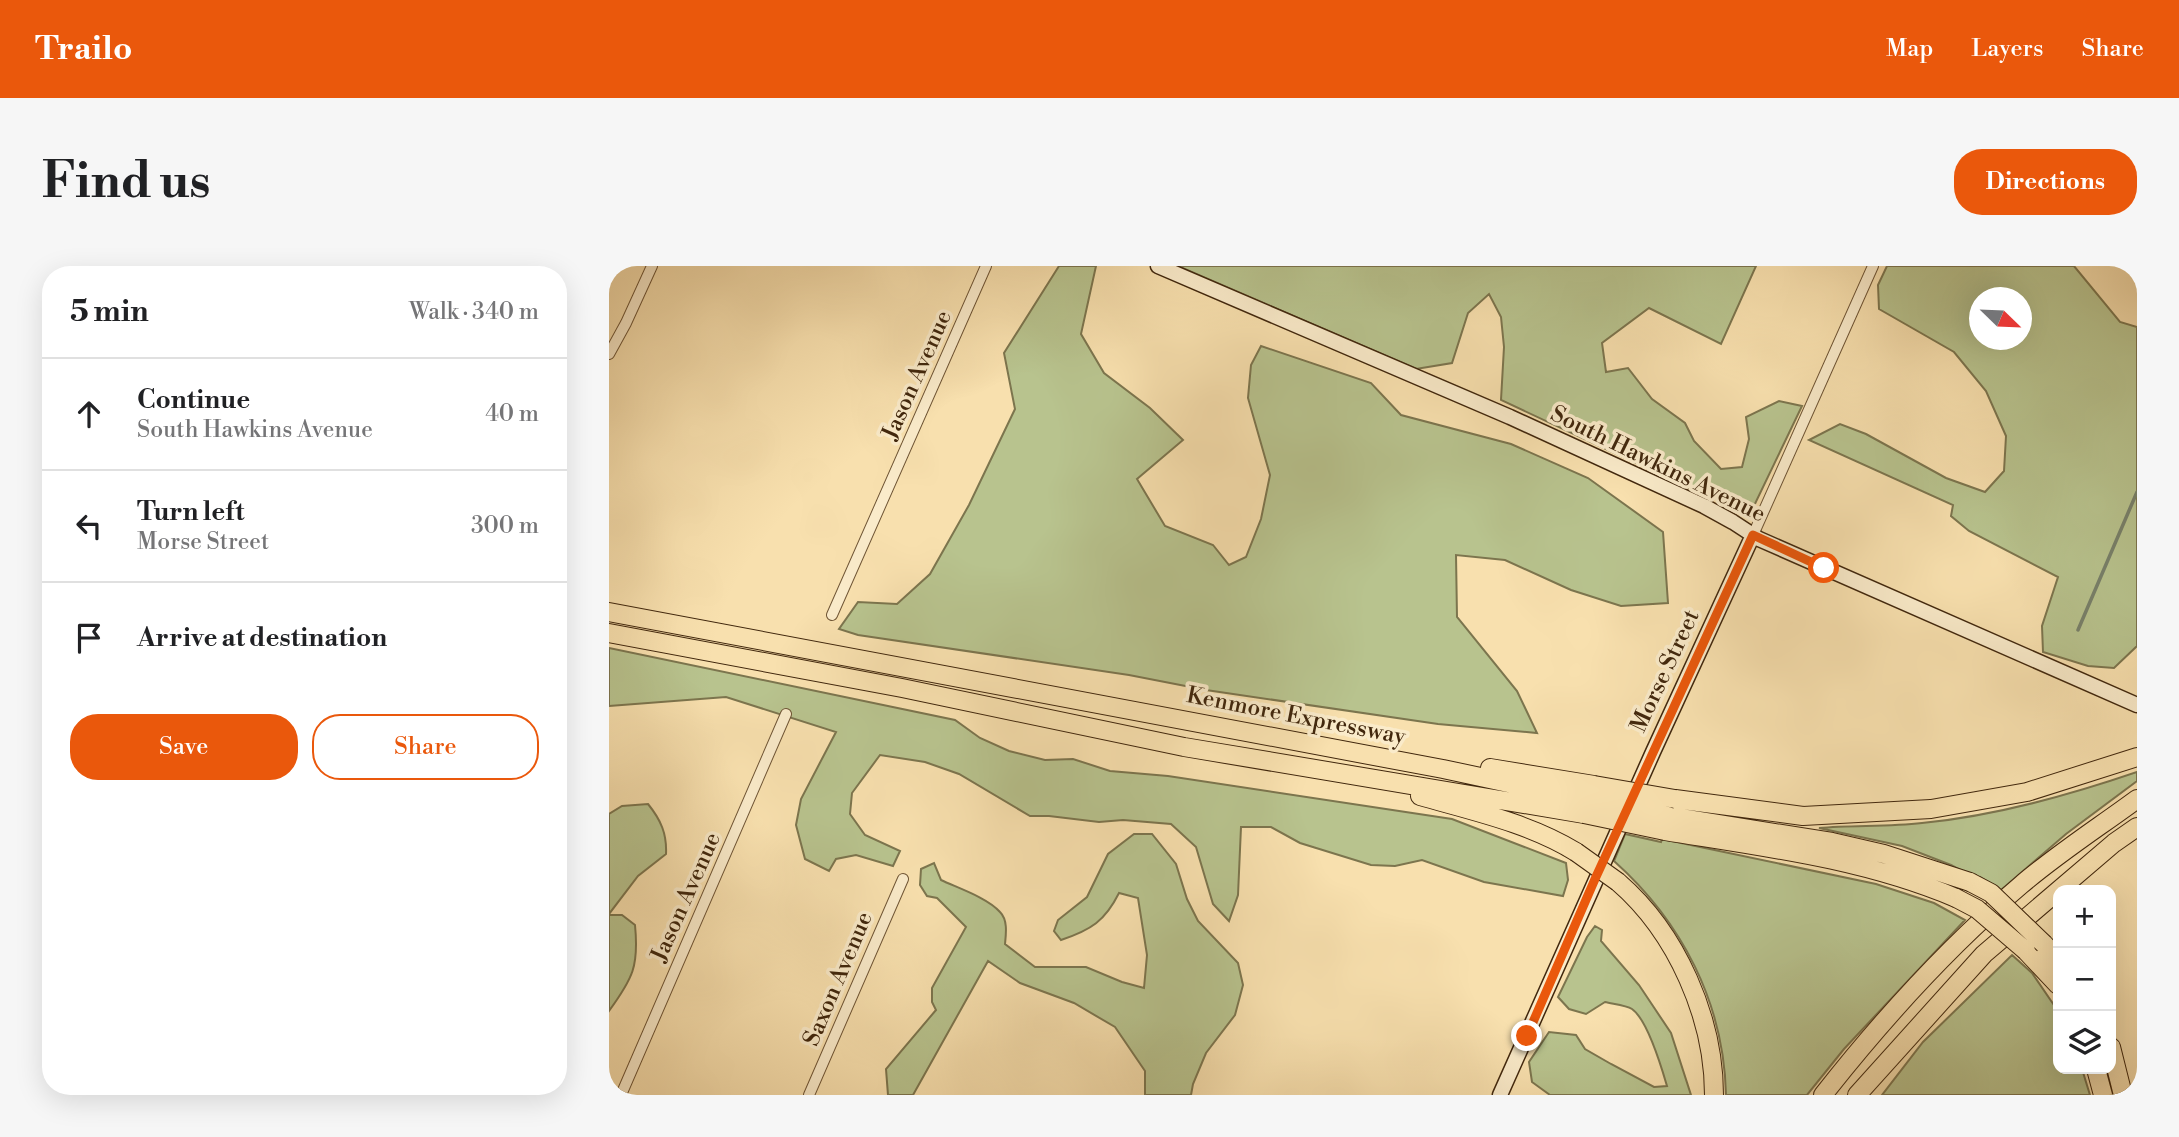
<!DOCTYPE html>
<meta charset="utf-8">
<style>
body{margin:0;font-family:"Libre Bodoni",serif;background:#f6f6f6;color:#202124}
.controls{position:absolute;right:21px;bottom:21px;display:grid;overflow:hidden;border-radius:14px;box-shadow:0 7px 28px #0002}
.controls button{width:63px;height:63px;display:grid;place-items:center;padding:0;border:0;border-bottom:2px solid #e0e0e0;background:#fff;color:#202124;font:35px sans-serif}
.compass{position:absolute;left:1360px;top:21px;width:63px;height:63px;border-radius:50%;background:#fff;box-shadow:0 7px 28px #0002;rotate:113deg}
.stop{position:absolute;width:21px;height:21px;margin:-16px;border:5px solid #ea580c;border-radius:50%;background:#fff}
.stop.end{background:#ea580c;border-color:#fff;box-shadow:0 2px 7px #0008}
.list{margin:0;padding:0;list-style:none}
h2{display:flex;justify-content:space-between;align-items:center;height:91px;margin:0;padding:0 28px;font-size:30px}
h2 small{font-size:23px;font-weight:400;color:#757577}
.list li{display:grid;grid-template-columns:46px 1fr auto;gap:21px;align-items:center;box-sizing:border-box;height:112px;padding:0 28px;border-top:2px solid #e0e0e0}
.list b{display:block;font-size:26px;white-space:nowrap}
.list p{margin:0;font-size:23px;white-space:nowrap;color:#757577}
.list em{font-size:23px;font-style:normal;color:#757577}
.actions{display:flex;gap:14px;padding:21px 28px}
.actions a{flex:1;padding:16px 0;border:2px solid #ea580c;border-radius:28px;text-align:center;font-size:24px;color:#ea580c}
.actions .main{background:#ea580c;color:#fff}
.icon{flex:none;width:38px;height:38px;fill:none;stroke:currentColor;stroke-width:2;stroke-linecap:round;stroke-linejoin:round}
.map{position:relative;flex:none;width:1528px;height:829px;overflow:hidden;border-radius:28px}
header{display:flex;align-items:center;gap:42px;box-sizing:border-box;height:98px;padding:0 35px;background:#ea580c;color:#fff}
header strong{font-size:33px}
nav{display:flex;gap:38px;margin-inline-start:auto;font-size:24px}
.intro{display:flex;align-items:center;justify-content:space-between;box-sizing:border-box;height:168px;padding:0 42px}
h1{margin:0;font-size:49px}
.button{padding:18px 32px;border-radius:28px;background:#ea580c;color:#fff;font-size:24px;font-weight:700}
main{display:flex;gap:42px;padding:0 42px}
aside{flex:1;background:#fff;border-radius:28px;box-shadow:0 7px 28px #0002}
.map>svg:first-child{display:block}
</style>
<header>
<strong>Trailo</strong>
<nav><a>Map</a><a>Layers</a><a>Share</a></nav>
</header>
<div class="intro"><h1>Find us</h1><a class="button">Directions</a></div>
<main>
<aside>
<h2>5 min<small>Walk · 340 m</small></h2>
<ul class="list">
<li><svg class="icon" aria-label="ahead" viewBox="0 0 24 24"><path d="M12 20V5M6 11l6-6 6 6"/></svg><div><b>Continue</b><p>South Hawkins Avenue</p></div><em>40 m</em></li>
<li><svg class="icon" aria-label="left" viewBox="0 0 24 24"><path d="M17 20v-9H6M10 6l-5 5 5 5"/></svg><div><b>Turn left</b><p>Morse Street</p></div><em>300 m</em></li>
<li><svg class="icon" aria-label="arrive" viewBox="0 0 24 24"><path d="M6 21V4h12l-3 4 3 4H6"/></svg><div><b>Arrive at destination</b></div></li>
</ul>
<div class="actions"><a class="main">Save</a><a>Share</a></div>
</aside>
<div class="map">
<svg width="1528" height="829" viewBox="0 0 1528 829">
<rect width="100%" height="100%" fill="#f8e0ae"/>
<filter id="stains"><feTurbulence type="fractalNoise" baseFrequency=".00286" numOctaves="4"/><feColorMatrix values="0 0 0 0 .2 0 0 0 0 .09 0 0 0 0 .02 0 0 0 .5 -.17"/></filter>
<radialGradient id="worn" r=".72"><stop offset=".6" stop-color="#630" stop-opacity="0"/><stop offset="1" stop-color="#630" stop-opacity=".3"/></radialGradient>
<path fill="#b8c38e" stroke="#7c754e" stroke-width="2" fill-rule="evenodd" d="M450,0H487L472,68L495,107L541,142L574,174L528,213L556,260L604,279L620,299L637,291L652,253L661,209L639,132L642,99L652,80L762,117L792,149L902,178L979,212L1054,266L1059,337L1012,340L962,324L896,294L847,289L848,351L908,425L928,467L829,458L597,424L520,409L249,369L230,363L249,336L288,338L321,308L360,239L406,143L395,87Z
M569,0H1147L1112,78L1040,42L993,77L997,106L1019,102L1043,133L1076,157L1085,175L1112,203L1133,201L1140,173L1137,151L1170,135L1193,140L1143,244L1093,228L892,134L895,81L892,51L880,28L859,47L843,97L807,103Z
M1278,0H1465L1511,56L1528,61V380L1505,402L1479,400L1434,386L1433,360L1449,311L1360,265L1342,250L1344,239L1200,174L1231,158L1257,168L1337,212L1376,226L1395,205L1397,170L1377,125L1345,86L1270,43L1269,19ZM1370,32H1412V74H1370Z
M0,382L346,454L371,472L400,485L436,494L464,493L501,505L559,510L843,553L957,597L959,614L954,630L875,616L813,594L786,600L762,599L691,577L662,561H632L629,629L620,655L604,638L587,581L562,558L514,554L490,556L440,550H421L350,508L316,496L271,489L243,527L241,548L256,569L291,585L284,600L247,589L227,593L220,605L196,593L187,559L192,533L227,466L117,431L0,440Z
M1528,506V515L1457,568L1392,624L1371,611L1368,613L1342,599L1293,580L1210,562C1244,559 1279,561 1313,557C1386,550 1458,530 1528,506Z
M39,538C52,554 58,568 57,588L29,610L0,648V548L13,540Z
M525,568H543L567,598L578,633L589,655L629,697L634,719L626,749L597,787L584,818L582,829H536V805L506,761L465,737L411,717L379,695L304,829H279L277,803L327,744L323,736V722L357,661L328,632L318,630L311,619L312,603L325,597L332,614C349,622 379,632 391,646C399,654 397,668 396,678L426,701H477L513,716L535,722L538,689L529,632L510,627C496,655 482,664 452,674L445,665L449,654L478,631L499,588Z
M1016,568L1052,576L1053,573L1267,618L1325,637L1356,654L1235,783L1198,829H1117C1115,737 1073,656 1005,595Z
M0,649H13L26,659C30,700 24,712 0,745Z
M986,660L993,664L992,675L1030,719L1062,767L1082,829H941L923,816L920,796L940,766L967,769L976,783L1002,798L1045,821L1058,820C1053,803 1039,754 1023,743C1017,739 1004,738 996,736L977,748L960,743L949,731L978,671Z
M1403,689L1423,707L1449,745V803H1473L1481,829H1273L1314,776Z"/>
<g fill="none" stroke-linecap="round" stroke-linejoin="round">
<path stroke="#78816b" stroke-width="3.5" d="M1469,364L1528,226"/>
<g stroke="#6f5535" stroke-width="12">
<path id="street" d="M0,88L17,57L43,0
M1144,269L1264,0
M223,349L377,0
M12,829L177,448
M200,829L294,613"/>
</g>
<g stroke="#41270d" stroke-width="17">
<path id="secondary" d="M549,0L901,151L1095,240L1124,256L1150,273L1528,439
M891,829L1044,486L1144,269"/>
</g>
<g stroke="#41270d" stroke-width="20">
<path id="highway" d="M0,346L834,503L979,534
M0,367L293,422L575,481L975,548
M881,502L985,519
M811,530C863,545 920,557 967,586
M1066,533L1194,550L1322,543L1418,526L1528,491
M1059,550L1223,576L1275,588L1361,616
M1056,565C1155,581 1255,593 1347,632
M1009,616C1068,667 1105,752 1105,829
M1435,678L1449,693
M1417,685L1449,719
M1502,781L1514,829
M1487,803L1494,829
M1214,829C1273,754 1339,681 1412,619C1448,588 1490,561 1528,533
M1248,829L1375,688L1505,577L1528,561"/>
</g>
<use href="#street" stroke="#faebca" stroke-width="10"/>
<use href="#secondary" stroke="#faebca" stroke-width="14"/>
<use href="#highway" stroke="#f8e0ae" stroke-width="18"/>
<g stroke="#41270d" stroke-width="20" stroke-linecap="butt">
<path id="highway-bridge" d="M985,519L1066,533
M979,534L1059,550
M975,548L1056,565
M967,586L1009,616
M1361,616L1382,627L1435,678
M1347,632L1368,643L1417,685"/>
</g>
<use href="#highway-bridge" stroke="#f8e0ae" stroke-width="18"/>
</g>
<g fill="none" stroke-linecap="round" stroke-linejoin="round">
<path stroke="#ea580c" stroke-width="9" d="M918,770L986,613L1144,269L1215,302"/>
</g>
<g text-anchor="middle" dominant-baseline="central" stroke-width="7" stroke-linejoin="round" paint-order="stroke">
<g font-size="23" fill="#41270d" stroke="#faebca">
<text transform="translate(308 109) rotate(-66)">Jason Avenue</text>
<text transform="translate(1049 198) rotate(26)">South Hawkins Avenue</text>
<text transform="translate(1056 405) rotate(-65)">Morse Street</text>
<text transform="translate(687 450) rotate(11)">Kenmore Expressway</text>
<text transform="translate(77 631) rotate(-66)">Jason Avenue</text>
<text transform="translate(229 713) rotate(-67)">Saxon Avenue</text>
</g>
</g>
<rect width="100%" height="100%" filter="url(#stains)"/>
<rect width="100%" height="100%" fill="url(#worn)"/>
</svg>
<div class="controls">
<button>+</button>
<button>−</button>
<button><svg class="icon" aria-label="layers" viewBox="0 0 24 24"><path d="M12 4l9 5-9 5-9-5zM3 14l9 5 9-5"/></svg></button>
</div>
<svg class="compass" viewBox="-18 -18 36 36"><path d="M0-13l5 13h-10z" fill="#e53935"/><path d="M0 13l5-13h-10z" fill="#757577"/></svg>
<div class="stop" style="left:1215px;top:302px"></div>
<div class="stop end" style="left:918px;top:770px"></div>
</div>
</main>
